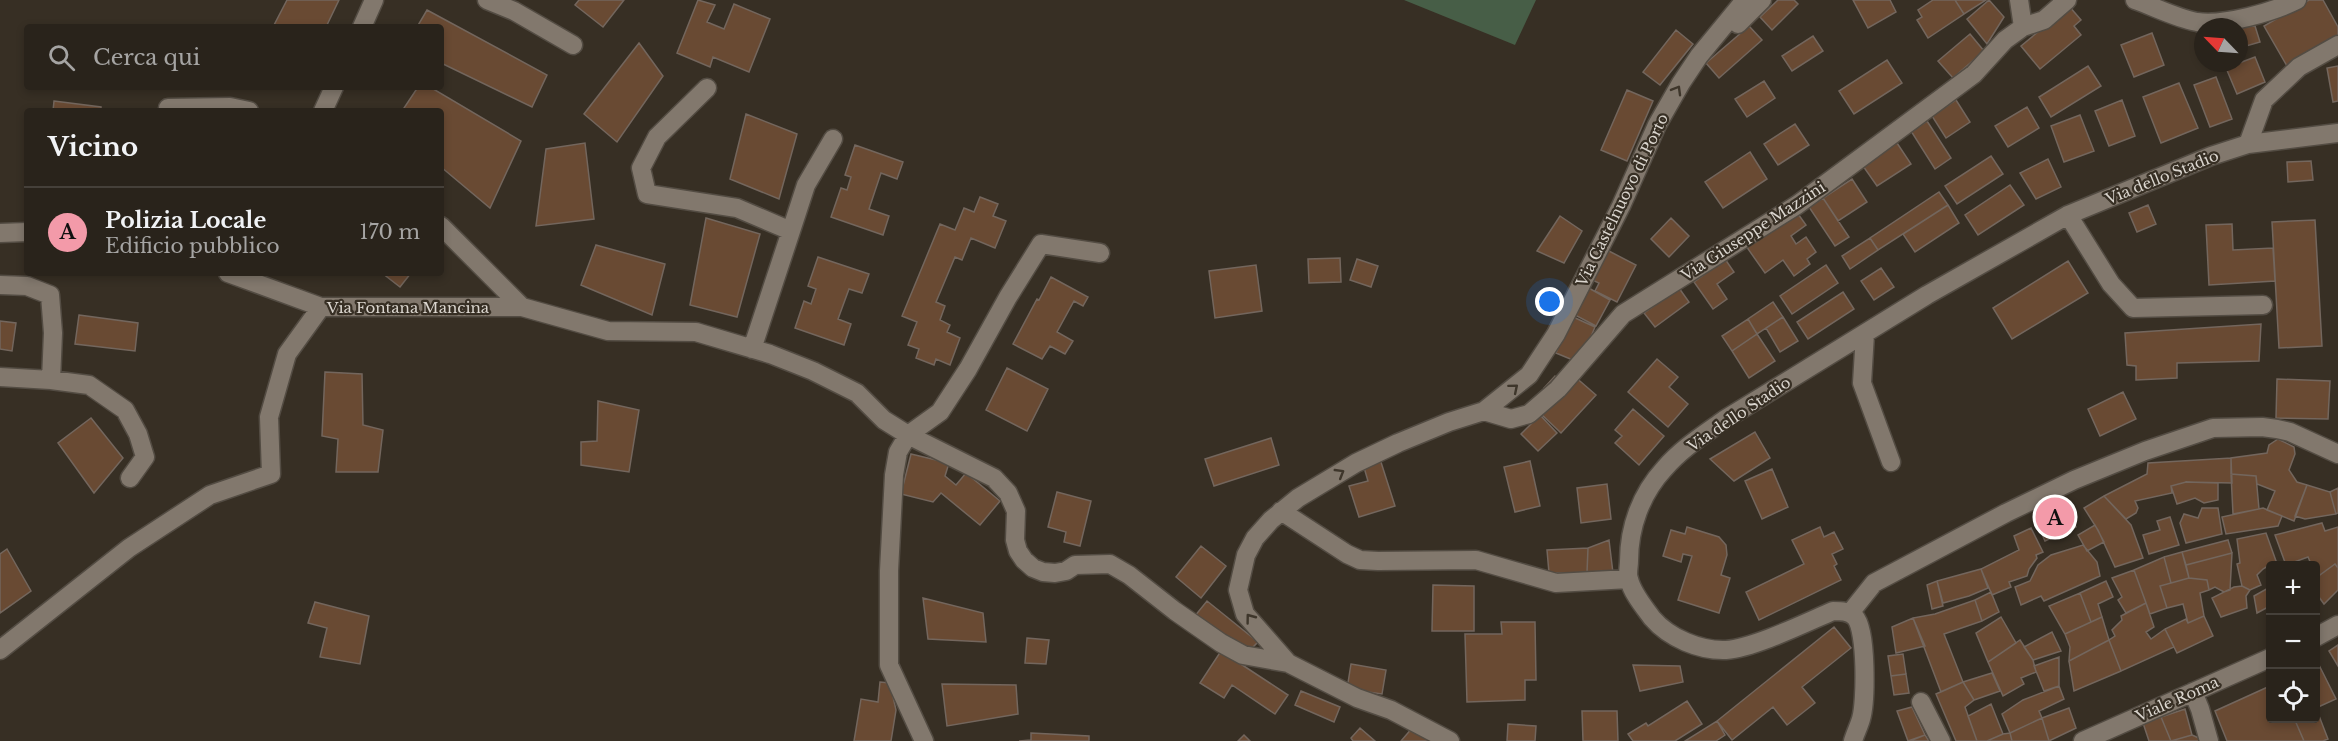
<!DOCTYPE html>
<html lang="it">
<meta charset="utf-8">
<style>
body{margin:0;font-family:"Libre Baskerville",serif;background:#352f28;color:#f1f3f6}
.controls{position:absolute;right:18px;bottom:18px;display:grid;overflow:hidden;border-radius:6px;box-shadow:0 3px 9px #0003}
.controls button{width:54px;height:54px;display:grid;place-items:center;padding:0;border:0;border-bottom:2px solid #45403a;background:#29231b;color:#f1f3f6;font:30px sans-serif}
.compass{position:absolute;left:2194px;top:18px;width:54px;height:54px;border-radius:50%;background:#29231b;box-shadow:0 3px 9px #0003;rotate:295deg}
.you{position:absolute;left:1550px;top:302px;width:21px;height:21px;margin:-15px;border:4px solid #fff;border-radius:50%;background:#1a73e8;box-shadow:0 0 0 9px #1a73e833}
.badge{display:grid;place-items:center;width:39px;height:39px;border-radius:50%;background:#f39aa9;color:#111;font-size:20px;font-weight:700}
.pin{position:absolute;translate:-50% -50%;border:3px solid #fff;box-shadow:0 2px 6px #0006}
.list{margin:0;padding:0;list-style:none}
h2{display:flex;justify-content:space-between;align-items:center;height:78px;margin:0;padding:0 24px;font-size:26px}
h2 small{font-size:20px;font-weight:400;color:#a5a4a3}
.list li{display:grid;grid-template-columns:39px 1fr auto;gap:18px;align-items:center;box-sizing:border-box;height:90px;padding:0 24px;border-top:2px solid #45403a}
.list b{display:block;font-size:22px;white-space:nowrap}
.list p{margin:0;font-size:20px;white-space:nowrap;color:#a5a4a3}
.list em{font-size:20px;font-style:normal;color:#a5a4a3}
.icon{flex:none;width:33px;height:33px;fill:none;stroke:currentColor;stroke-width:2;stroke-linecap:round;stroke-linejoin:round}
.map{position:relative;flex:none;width:2338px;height:741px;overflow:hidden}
.search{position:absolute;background:#29231b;box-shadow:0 3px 9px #0003;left:24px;top:24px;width:420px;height:66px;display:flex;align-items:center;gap:15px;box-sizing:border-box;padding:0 21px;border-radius:6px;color:#a5a4a3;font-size:22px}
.panel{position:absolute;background:#29231b;box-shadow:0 3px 9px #0003;left:24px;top:108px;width:420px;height:168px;border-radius:6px}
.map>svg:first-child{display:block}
</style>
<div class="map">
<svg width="2338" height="741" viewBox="0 0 2338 741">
<rect width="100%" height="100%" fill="#372f24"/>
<path fill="#475e47" d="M1404,0H1536L1515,45Z"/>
<path fill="#694a33" stroke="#73665d" stroke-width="1.5" d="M287,0H339L326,27H273Z
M579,0H624L603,27L575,5Z
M698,0L715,5L707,22L724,29L734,4L770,19L749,72L713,57L710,67L677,53Z
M1778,0H1794L1798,4L1772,30L1760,17Z
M1853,0H1890L1896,12L1868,28Z
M1933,0H1955L1964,14L1928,38L1917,20L1922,17L1918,10Z
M1955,0H1986L1964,14Z
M1989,0L2004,17L1987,44L1967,19Z
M2309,0H2323L2338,27V35L2287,66L2264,26Z
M2069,6L2081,20L2074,26L2081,35L2040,69L2021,46Z
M427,10L547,75L532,107L441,63V27H417Z
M1749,26L1762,40L1719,78L1706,63Z
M2255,26L2260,42L2239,48V27Z
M1676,30L1693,44L1660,85L1643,72Z
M2152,33L2164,65L2134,77L2121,45Z
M1970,34L1984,51L1953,78L1938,61Z
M1813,36L1823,51L1792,71L1782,56Z
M639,43L663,76L617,142L584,114Z
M2255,57L2265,82L2237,94L2226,68Z
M1887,60L1902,83L1854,114L1839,91Z
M2088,66L2101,86L2051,117L2039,97Z
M2338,66V101L2333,102L2327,68Z
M2216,77L2232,119L2210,127L2194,85Z
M1764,81L1775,98L1747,117L1735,99Z
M2179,83L2198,128L2161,143L2143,97Z
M418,87H430L521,141L490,208L441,167V111H402Z
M1627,90L1653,101L1627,161L1601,150Z
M1956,100L1970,122L1946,138L1932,116Z
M2122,100L2135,136L2109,146L2095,111Z
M54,101L101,107V111H53Z
M2027,107L2039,128L2008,147L1995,126Z
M746,114L797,134L779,199L730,179Z
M2080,115L2094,151L2064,162L2051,126Z
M1927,121L1951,158L1935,169L1911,131Z
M1795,124L1809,145L1778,165L1764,144Z
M585,143L594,219L536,226L546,149Z
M1897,143L1911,164L1877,186L1863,166Z
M855,145L903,162L897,179L881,173L869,209L889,216L883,235L831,217L841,188L847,190L851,177L845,175Z
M1750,152L1767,179L1723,208L1705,182Z
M1991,156L2003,174L1957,204L1945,186Z
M2048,159L2061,187L2036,199L2020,173Z
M2311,161L2313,180L2288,182L2287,162Z
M1852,179L1867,202L1838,221L1823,198Z
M2010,185L2024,205L1978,235L1965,215Z
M1939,192L1948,205L1878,250L1870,238Z
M980,197L998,204L993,216L1006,221L995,248L971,238L962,260L955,257L936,302L945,306L940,320L950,325L947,332L960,338L950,365L936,359L934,365L916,358L919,349L908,345L917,322L902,316L940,224L955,230L964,208L974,212Z
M1823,198L1849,237L1835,246L1809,207Z
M1948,205L1959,223L1915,252L1903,234Z
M2148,205L2156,224L2137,232L2129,213Z
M1796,211L1806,225L1791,236L1796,244L1806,237L1816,252L1807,259L1810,264L1794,276L1783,260L1765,273L1746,246Z
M1560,216L1582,231L1564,263L1537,251Z
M706,218L760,234L737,317L690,305Z
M1671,218L1689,236L1669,257L1651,239Z
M2315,220L2322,346L2279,348L2272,222Z
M2232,224L2233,250L2273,248L2275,281L2209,285L2206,225Z
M1870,238L1878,250L1850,269L1842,256Z
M596,245L665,264L652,315L581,285Z
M1605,249L1636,265L1617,302L1595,291L1599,283L1590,279Z
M818,257L869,274L862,293L849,289L838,319L851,324L844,345L795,328L804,301L811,304L816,289L808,286Z
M1340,258L1341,282L1309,283L1308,259Z
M1357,259L1378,266L1371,287L1350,280Z
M1725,259L1734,272L1717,284L1727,299L1713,309L1694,282Z
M2068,261L2088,293L2012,339L1993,308Z
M1256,265L1262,311L1215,318L1209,271Z
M1826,265L1838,283L1792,314L1780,296Z
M1881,268L1894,287L1874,300L1861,281Z
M382,273H411L400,287Z
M1051,277L1088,297L1083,306L1074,301L1057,332L1073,341L1065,354L1050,346L1042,359L1013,344L1037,299L1039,300Z
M1587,287L1610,300L1596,326L1573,314Z
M1679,288L1689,302L1655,327L1644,313Z
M1843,292L1854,309L1808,339L1797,322Z
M1773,302L1783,317L1757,334L1748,319Z
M79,315L138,323L135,351L75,344Z
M1571,316L1595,327L1580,363L1556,353Z
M1783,317L1798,341L1780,352L1766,328Z
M1748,319L1757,334L1732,351L1722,336Z
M0,321L16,323L12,351L0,349Z
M2261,324L2259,361L2177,363V378L2136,380V366L2127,365L2125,333Z
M1757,334L1775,361L1749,378L1732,351Z
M1657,359L1678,377L1669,387L1688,404L1668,427L1628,392Z
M1007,368L1048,389L1027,431L986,410Z
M325,372L362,374L363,425L383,430L378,472H336L338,439L322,436Z
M1573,375L1596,395L1561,433L1539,412L1553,397L1544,388L1555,376L1564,385Z
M2277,379L2330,381L2328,419L2276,418Z
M2123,392L2136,419L2100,436L2088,409Z
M598,401L639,410L629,472L581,465V442L597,441Z
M1633,409L1664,436L1639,465L1615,443L1622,436L1615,430Z
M1540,415L1557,433L1538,451L1521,434Z
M91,418L123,458L94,493L58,443Z
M1755,432L1770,458L1734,481L1710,459Z
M1271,438L1279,465L1214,486L1205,459Z
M2278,439L2294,447L2295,454L2289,470L2297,482L2307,485L2294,521L2267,510L2275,491L2257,484L2256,476L2231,474V458L2267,453L2269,445Z
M911,454L949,463L945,476L956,485L966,473L1000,501L980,525L941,493L933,502L901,494Z
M2231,458L2232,483L2186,482L2171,486L2172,493L2135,501L2138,508L2136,513L2126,519L2104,496L2147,474L2148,463Z
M1380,459L1395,506L1359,517L1349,486L1368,481L1363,464Z
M1530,461L1540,506L1515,512L1504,467Z
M1772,469L1788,507L1762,519L1745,481Z
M2231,474L2256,476L2259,509L2233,514Z
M2186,482L2218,483V500L2204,503L2195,498L2177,504L2171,486Z
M1607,484L1611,519L1581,523L1577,488Z
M2307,485L2330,492L2336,514L2305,519L2295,516Z
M2338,488V513L2336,514L2330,492Z
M1057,492L1091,501L1080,546L1064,542L1066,532L1048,527Z
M2104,496L2131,525L2143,558L2115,567L2098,530L2084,508Z
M2202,508H2218L2222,534L2186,543L2180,523L2184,514L2198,518Z
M2263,508L2282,516L2278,526L2226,534L2222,517Z
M2068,511L2076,527L2045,541L2038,525Z
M2170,517L2179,545L2149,554L2143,535L2160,530L2157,521Z
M2322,523L2325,531L2338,527V568L2335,564L2317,577L2316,566H2312L2308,557L2286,565L2275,535Z
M2095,525L2104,542L2087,551L2078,535Z
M1687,527L1719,537L1726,545L1727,555L1721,575L1730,578L1719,613L1678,600L1692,556L1683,554L1681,562L1663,556L1671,530L1685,534Z
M1820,527L1824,537L1834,532L1843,549L1832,554L1837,564L1834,566L1841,580L1759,620L1746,592L1804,564L1792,540Z
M2031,528L2043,552L2036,555L2037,558L2029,569L2027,576L2009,582L2011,587L1992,595L1981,569L2019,550L2014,536Z
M2266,533L2276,561L2263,569L2257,575L2261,585L2250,590L2242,586L2237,564L2240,563L2237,539Z
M1609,540L1613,573H1587L1588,548Z
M2228,540L2232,553L2186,565L2182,552Z
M2083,545L2097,562L2100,576L2044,601L2041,596L2021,605L2015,587L2030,581L2038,565L2051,555Z
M1201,546L1226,566L1201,598L1176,577Z
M1588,548L1587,573H1549L1547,550Z
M7,549L31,591L0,613V554Z
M2182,552L2189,578L2171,583L2164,557Z
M2232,553L2230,590L2224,592L2215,587L2209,590L2207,580L2189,578L2186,565Z
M2164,557L2171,583L2160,586L2167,608L2150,614L2134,570Z
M2335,564L2338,568V590L2324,604L2316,593V578Z
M1981,569L1988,588L1969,596L1943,603L1937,581Z
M2134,570L2146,603L2126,613L2118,600L2122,597L2112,578Z
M2189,578L2207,580L2209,590L2200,593L2204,616L2188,623L2183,604L2167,608L2160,586Z
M1937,581L1943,606L1932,609L1927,585Z
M2106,581L2113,597L2098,604L2102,617L2091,622L2080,593Z
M1433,585L1474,586V631H1432Z
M2242,586L2250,590L2246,596L2247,608L2221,617L2212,598L2234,587Z
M2270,587V606L2257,613L2254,596Z
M1991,592L1999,612L1982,621L1975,600Z
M2080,593L2091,622L2065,634L2049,606Z
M923,598L983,613L986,642L928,639Z
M1975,600L1982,621L1944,634L1963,682L1941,692L1913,618L1935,614Z
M1207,601L1258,642L1248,652L1194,617Z
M315,602L369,616L360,664L320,657L327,628L308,623Z
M2146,603L2154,627L2146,632L2151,639L2165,629L2174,647L2121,671L2109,640L2115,636L2112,630L2122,620L2121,616Z
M2204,616L2213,636L2177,653L2165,629L2186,619L2188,623Z
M2001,617L2016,643L1988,662L1976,633Z
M2102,617L2109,640L2069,661L2070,647L2065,634Z
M1913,618L1925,646L1896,653L1892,627Z
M1501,622H1535L1536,680H1525V700L1467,702L1465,634H1502Z
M1834,627L1851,648L1802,687L1815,703L1787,725L1773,707L1732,740L1717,721Z
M2052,632L2061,651L2033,660L2024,647Z
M1027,638L1049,640L1046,664L1025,663Z
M2020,640L2033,660L2036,672L2021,678L2024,684L2003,696L1988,662Z
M2109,640L2121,671L2074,691L2069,661Z
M2338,645V666L2329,651Z
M1221,651L1288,695L1275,714L1232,685L1224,698L1200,683Z
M1903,654L1906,674L1891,676L1888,656Z
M2059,657V686L2044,691L2034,666Z
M1351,664L1386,670L1382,694L1347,689Z
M1633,665L1680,666L1683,682L1640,691Z
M2319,665L2336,699L2316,708L2328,739L2323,741H2304L2294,718H2316V667Z
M1992,673L2000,691L1974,700L1963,682Z
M1906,674L1909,693L1894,695L1891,676Z
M880,682L890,683L896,710L891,741H854L861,699L878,702Z
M1963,682L1974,700L1965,707L1977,741H1956L1936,694Z
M942,684L1016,685L1018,714L947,726Z
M2059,686L2064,699L2039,711L2042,718L2010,733L2002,714L2023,700Z
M2270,686V718H2294L2304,741H2227L2215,711Z
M1301,691L1340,707L1334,722L1295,705Z
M1687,701L1702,724L1675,741H1633L1628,734L1646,723L1648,726Z
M1991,704L2003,734L1987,741H1977L1968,716Z
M1912,707L1925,735L1908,741L1897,711Z
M2069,708L2076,728L2049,741L2042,718Z
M2185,709L2192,735L2171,741L2161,717Z
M1582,711H1617L1618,741H1583Z
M2161,717L2171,741H2149L2143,723Z
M2042,718L2049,741H2012L2010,733Z
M1717,721L1725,735L1716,741H1685Z
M1508,724L1536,726L1535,741H1507Z
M1413,727L1429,741H1401Z
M1360,728L1375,741H1353L1351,738Z
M1031,733L1089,736V741H1019L1031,740Z
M2010,733L2012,741H1987L2003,734Z
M1244,735L1250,741H1238Z
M1925,735L1929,741H1910Z
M2192,735L2199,738V741H2171Z"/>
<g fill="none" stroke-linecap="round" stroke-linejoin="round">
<g stroke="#534c43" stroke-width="21">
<path id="minor" d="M487,0L514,11L573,45
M2019,0L2023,27L2044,20L2067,0
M2135,0C2155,7 2176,18 2197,22C2224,26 2273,12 2297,0
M1738,24L1762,0
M362,27L374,0
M707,88L657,137L641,168L647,194L737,208L791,231L752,349
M168,108L230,107L249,111
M323,111L334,87
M2248,144L2264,100L2299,67L2338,45
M2068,215L2111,284L2133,308L2263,305
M441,226L522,307
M791,231L806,185L833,139
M0,233L27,232
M228,273L321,307H522L608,331L696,332L770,354L813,371L857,393L884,420L908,435L994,478L1008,493L1016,511L1015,540L1018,551L1024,560L1033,568L1043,572L1055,573L1066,571L1075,565L1110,564L1129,575L1175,611L1221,643L1243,655L1288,663
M0,285L27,286L50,295L53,333L51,380
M1865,334L1862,383L1891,462
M0,377L51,380L89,385L125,410L138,434L145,457L130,478
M1484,411L1511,419L1529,414L1558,389L1623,314L1797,205L1974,74L2005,40L2023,27
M1281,511L1347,554L1360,560L1378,561L1476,560L1556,583L1629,579
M1850,613L1874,583L2006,513L2074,480L2145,451L2213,428L2262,427L2277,429L2290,432L2338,454
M2316,637L2338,625
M0,650L129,548L210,495L271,474L269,417L287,354L321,307
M2193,692L2200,709L2209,741
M1921,702L1941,741
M924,741L889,665V571L894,475L898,452L908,435L940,412L968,369L1008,297L1041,244L1100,253
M1450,741L1391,710L1357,698L1288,663L1245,614L1238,590L1246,555L1255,538L1271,520L1298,498L1356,463L1398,443L1449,422L1484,411L1529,375L1556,334L1621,206L1657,125L1681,83L1699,56L1745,0
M1853,741C1855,734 1859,726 1861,719C1866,702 1867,630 1855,617C1849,611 1841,611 1833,611C1805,623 1754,648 1726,650C1700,651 1669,638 1652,618C1644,607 1632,593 1629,579C1627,574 1629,566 1629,561C1629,527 1641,494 1664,469C1681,449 1703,435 1724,420L1927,295L2068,215L2211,156L2248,144L2338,133
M2083,741L2270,658"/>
</g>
<use href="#minor" stroke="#82786d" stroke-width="18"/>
</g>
<defs><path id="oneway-chevron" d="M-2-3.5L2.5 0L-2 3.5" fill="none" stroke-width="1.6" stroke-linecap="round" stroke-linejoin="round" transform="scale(1.5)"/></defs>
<g stroke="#3e362b">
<use href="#oneway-chevron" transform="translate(1677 90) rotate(-60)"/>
<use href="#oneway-chevron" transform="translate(1514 388) rotate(-40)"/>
<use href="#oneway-chevron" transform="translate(1340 473) rotate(-31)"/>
<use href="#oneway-chevron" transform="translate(1250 618) rotate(-127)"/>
</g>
<g text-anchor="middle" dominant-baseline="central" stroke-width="4.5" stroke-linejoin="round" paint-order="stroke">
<g font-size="15" fill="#dad5ce" stroke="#372f24">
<text transform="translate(2162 177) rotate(-22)">Via dello Stadio</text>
<text transform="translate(1622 200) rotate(-64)">Via Castelnuovo di Porto</text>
<text transform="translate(1753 231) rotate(-33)">Via Giuseppe Mazzini</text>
<text x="408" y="307">Via Fontana Mancina</text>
<text transform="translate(1739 414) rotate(-34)">Via dello Stadio</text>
<text transform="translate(2177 699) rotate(-24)">Viale Roma</text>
</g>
</g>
</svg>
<div class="controls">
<button>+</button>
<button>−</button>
<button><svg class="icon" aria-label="locate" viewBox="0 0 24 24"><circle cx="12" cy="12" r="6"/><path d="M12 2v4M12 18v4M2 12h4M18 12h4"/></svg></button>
</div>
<svg class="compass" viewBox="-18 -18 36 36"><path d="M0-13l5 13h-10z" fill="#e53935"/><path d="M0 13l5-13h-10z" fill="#a5a4a3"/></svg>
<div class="you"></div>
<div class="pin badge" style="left:2055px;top:517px">A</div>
<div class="search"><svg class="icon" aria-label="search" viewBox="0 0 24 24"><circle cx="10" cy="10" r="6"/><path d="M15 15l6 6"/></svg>Cerca qui</div>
<section class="panel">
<h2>Vicino<small></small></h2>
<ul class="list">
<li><span class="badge">A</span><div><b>Polizia Locale</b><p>Edificio pubblico</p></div><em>170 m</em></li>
</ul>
</section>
</div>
